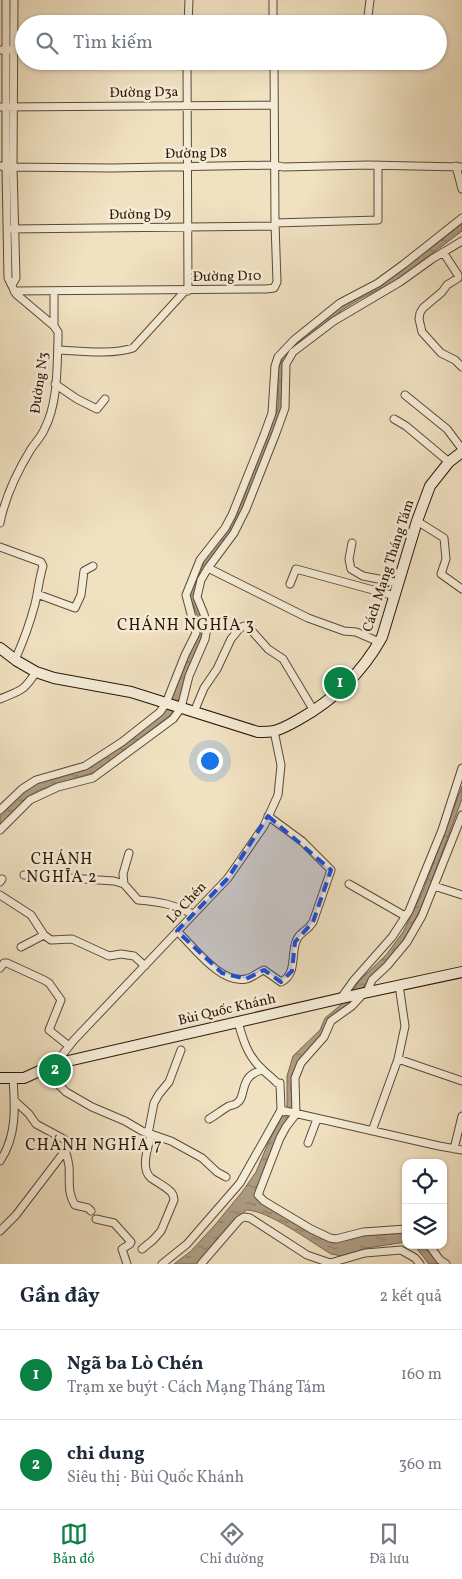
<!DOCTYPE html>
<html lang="vi">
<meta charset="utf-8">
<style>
body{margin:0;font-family:Vollkorn,serif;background:#f6f6f7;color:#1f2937}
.controls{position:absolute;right:15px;bottom:15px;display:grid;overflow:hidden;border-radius:10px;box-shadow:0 1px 4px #0004}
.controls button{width:45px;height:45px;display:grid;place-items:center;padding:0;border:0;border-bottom:1px solid #e0e1e3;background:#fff;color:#1f2937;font:25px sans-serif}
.you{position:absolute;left:209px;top:760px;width:18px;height:18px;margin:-12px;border:4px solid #fff;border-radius:50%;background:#1a73e8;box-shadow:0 0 0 8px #1a73e833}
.badge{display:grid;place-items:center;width:32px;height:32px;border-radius:50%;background:#0b8043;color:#fff;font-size:16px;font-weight:700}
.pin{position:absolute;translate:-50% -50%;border:2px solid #fff;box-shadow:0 1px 5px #0006}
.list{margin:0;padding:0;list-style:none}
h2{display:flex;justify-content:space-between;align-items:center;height:65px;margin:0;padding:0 20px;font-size:21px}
h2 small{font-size:16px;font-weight:400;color:#747a83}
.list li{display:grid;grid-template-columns:32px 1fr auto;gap:15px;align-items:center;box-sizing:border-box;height:90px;padding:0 20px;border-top:1px solid #e0e1e3}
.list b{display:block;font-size:19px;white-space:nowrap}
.list p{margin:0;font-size:16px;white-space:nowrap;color:#747a83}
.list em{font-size:16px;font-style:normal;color:#747a83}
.icon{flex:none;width:28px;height:28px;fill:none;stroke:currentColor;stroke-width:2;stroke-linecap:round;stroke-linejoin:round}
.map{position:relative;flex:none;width:462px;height:1264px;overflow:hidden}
.search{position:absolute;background:#fff;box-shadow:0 1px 4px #0004;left:15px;right:15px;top:15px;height:55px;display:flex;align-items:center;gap:12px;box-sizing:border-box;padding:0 18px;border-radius:28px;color:#747a83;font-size:19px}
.sheet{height:245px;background:#fff}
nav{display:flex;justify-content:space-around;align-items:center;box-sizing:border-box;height:70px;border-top:1px solid #e0e1e3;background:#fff;font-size:14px;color:#747a83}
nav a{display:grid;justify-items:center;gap:2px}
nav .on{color:#0b8043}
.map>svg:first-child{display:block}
</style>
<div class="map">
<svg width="462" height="1264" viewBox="0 0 462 1264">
<defs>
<pattern id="water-ripples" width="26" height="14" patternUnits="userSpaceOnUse" patternTransform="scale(1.25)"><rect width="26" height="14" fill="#ad9c82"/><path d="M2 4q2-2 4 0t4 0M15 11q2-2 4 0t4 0" fill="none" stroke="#8d7e68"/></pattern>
</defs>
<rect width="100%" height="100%" fill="#f0e1c1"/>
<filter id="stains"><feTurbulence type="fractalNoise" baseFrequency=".004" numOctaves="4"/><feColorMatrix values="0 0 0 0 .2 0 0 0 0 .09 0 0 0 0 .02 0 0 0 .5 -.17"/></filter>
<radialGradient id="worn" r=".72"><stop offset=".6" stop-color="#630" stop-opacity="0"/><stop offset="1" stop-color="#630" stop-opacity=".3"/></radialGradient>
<path fill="url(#water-ripples)" stroke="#796651" d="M462,224V231L397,280L360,299L342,310L288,356L283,409L239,522L210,559L196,589L205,629L188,669L182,693L173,713L98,771L54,785L39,790L26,798L0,825V814L26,788L51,776L92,764L165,709L177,685L200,628L199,620L190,597L191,587L205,556L234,519L243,499L278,408V371L283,354L338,306L394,276Z
M462,786V799L427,893L419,912L400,946L366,983L355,1002L342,1011L300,1060L292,1075L291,1089L293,1108L290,1118L278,1137L266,1163L256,1195L326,1238L390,1232L406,1233V1242L367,1248L342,1256L331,1254C311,1242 268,1210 246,1210L202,1260L198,1264H174L191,1251L215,1225L242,1192L256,1172L269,1141L287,1107V1076L293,1056L320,1030L325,1018L343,1003L361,979L386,955L403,932L423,891Z
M414,1245H426L442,1264H429Z"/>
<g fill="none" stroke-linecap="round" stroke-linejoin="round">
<g stroke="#5d4936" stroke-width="9">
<path id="street" d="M273,0V24
M188,24L189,0
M367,24L370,0
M0,50L24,49
M187,61L188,291
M0,107L274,105
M0,166L6,167L112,168L275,165L283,167L368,165L462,167
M456,166L462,189
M275,223L378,220V165
M10,229L275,226
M443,252L458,275V278L447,285L442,292L423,308L420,313L419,319L422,332L441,353L455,360L462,367
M12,285L16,278L13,167L14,0
M14,291L266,289L274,288L277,282L275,223L274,61
M54,292V326
M58,350C80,351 112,355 133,348L185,291
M55,384L77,399L97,409L105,399
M405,395L447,429L462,449
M394,419L406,426L449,462
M417,521L444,538L446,559L441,574L462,589
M0,523C5,497 17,472 31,449C35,443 41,437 44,430C58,404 57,368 58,339V332L54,326L16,294L8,278L6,167V0
M352,543L349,559L351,569L363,576L399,583
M0,547L41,562L43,566C39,579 38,592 35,604C30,623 23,642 15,660
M208,568L308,618L344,631L356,632L379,642
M290,584L296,569L395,596
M37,594L75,608L81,595L84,571L93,566
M0,699C21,690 23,692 36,672
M194,712L204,688L217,669L231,639L240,628L244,626L251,630L268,649L283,659L314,711
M0,810L22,789L36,780L85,766L122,742L160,712L166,703L185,655L196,633L186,595L200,560L225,528L232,515L264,435L272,413L275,366L278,357L294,340L340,303L378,283L404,264L462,218
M0,830L30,800L58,787L93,778L173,719L181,708L189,676L205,639L207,628L204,614L197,597L201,580L208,568L234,533L246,509L276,433L285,408L286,364L293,352L334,321L400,282L432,259L462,241
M24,875L114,881L124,884L138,900C162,902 171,904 193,914
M0,882L2,879
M124,884L123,874L129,853
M349,884L405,916
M434,886L462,895
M0,895L31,915L44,935
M177,931C193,946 221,985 246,979C252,978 258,972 264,970L281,982C298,974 290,953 297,939C301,931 307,932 313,922L331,870L302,841L268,816
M21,947L44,935L51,940L72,939L109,956L121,954L134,956L145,966
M0,968L4,963H7L44,980L49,983L61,1000L49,1030L69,1046
M367,992L372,980L387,966L407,942L422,916L462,815
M364,993L352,1006L331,1021L324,1037L301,1063L295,1078L296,1114L286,1127L280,1138L258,1195L264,1201L311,1229L330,1238L336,1239L363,1232L406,1229
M341,998L354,980L392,937L409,911L442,830L462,768
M398,1059L462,1081
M55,1064L74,1040L228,878L264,826L278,795L281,765L274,731
M48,1067L60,1086L66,1092L92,1107L125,1121L142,1131L171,1141L202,1158L217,1172L226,1177
M281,1110L439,1146L462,1150
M209,1119C216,1115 222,1110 229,1106C232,1105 235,1105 237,1103C247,1097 238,1076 262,1070
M372,1131L398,1059L405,1026L399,985
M148,1134L154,1103L159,1094L169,1082L181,1050
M308,1143L317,1119
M454,1149L462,1116
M65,1150C67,1155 68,1161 69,1166C70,1180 67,1193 75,1205L88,1208L91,1211
M0,1161C17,1136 15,1107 13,1078
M96,1219L114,1223L131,1242L130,1244L122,1249L127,1264
M0,1231L16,1215L71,1143L36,1124L29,1114L15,1101
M429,1245L440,1260L446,1264
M142,1249L153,1240L161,1231L174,1200L173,1195L171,1192C165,1186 158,1183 151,1178C140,1169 148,1147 151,1135
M162,1264L187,1244L240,1183L281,1110L280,1083H277C273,1078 268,1075 263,1070C248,1057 243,1040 238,1022
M201,1264L239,1220L244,1217L250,1218L307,1255L330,1263L365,1253L401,1250L415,1258L420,1264"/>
</g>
<g stroke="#2c1608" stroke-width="12">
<path id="secondary" d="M0,648L17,661L36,672L54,678L131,692L258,732C263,732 269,732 274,731C282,729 291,724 298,720C334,700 362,673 382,637L417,521L430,486L449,462L462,452
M0,1078H24L55,1064L364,993L462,972"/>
</g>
<use href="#street" stroke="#f5ecd7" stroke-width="7"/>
<use href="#secondary" stroke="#f5ecd7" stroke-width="10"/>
</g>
<path fill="#1d4ed8" fill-opacity="0.2" stroke="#1d4ed8" stroke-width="4" stroke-dasharray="10 6" stroke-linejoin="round" d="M268,816L331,870L313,922L295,942L292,971L281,982L264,970L246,979L222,973L177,931L228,878Z"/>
<g text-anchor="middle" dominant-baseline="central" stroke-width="5" stroke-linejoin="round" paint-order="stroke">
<g font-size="14" fill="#2c1608" stroke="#f5ecd7">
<text transform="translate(144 93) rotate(-1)">Đường D3a</text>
<text transform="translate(196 154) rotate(-1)">Đường D8</text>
<text transform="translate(140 215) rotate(-1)">Đường D9</text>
<text transform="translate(227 277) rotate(-1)">Đường D10</text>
<text transform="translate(40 383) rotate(-82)">Đường N3</text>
<text transform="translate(389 566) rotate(-72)">Cách Mạng Tháng Tám</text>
<text transform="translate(187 903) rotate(-47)">Lò Chén</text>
<text transform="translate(227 1010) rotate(-13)">Bùi Quốc Khánh</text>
</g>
<g font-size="16" letter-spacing="1" fill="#2c1608" stroke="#f5ecd7">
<text x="186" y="626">CHÁNH NGHĨA 3</text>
<text x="62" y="860">CHÁNH<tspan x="62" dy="18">NGHĨA 2</tspan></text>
<text x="94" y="1146">CHÁNH NGHĨA 7</text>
</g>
</g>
<rect width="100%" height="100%" filter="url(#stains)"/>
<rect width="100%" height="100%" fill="url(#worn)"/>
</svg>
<div class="controls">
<button><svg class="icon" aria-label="locate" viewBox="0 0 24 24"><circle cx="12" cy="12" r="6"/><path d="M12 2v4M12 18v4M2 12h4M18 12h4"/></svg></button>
<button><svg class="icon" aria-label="layers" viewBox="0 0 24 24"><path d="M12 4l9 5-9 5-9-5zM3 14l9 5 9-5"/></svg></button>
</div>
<div class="you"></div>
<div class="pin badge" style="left:340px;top:683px">1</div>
<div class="pin badge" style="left:55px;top:1070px">2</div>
<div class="search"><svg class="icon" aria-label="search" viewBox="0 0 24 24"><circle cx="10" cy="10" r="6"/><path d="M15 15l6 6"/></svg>Tìm kiếm</div>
</div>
<section class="sheet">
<h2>Gần đây<small>2 kết quả</small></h2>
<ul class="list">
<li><span class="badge">1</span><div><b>Ngã ba Lò Chén</b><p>Trạm xe buýt · Cách Mạng Tháng Tám</p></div><em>160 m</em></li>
<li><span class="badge">2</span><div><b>chi dung</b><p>Siêu thị · Bùi Quốc Khánh</p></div><em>360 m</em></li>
</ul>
</section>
<nav>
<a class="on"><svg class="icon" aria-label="map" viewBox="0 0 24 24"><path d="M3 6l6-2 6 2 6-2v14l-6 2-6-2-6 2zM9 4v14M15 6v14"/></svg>Bản đồ</a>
<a><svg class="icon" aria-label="directions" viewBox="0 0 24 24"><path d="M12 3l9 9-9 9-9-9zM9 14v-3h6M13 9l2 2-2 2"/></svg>Chỉ đường</a>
<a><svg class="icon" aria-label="saved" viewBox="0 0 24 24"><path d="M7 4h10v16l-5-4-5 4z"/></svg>Đã lưu</a>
</nav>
